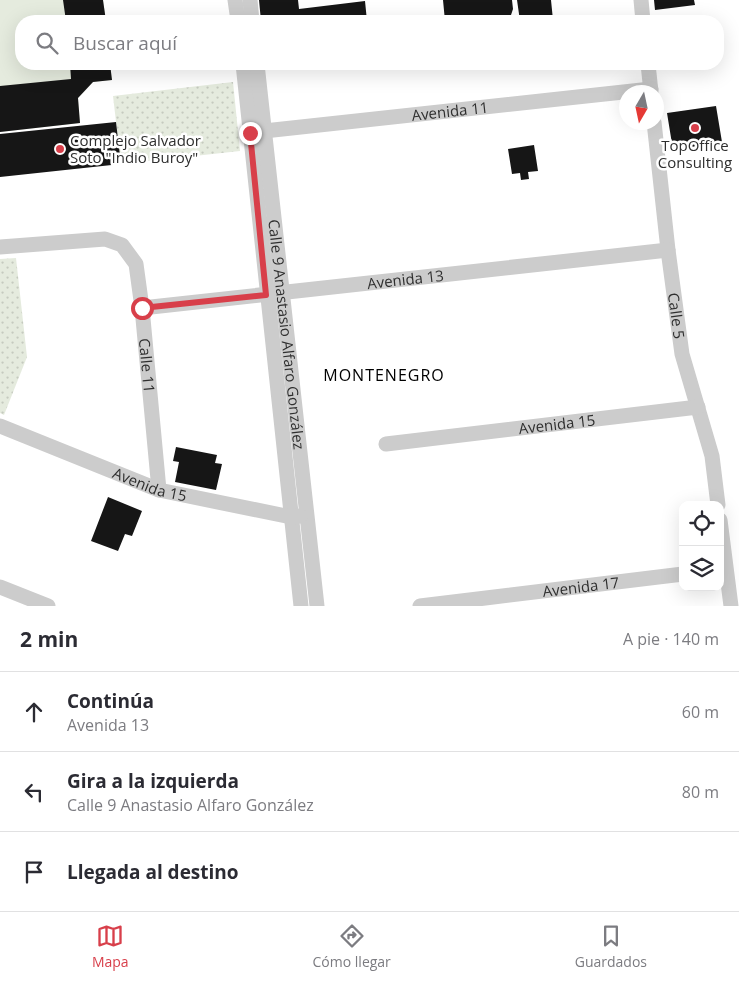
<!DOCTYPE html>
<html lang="es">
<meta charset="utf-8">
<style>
body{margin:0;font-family:"Open Sans",sans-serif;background:#f7f7f7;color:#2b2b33}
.controls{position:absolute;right:15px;bottom:15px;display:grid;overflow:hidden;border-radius:10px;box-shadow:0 5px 20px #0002}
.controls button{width:45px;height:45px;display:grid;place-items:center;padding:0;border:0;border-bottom:1px solid #e1e1e2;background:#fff;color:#2b2b33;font:25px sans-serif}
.compass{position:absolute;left:619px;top:85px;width:45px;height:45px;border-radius:50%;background:#fff;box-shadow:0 5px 20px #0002;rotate:189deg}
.stop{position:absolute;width:15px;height:15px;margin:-11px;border:4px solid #d83f4a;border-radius:50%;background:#fff}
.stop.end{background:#d83f4a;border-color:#fff;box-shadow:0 1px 5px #0008}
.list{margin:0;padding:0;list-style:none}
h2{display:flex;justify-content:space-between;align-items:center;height:65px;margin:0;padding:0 20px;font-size:21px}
h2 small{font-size:16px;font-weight:400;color:#7c7c81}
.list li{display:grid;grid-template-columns:32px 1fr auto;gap:15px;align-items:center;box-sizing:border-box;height:80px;padding:0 20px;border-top:1px solid #e1e1e2}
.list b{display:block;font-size:19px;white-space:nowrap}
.list p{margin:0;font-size:16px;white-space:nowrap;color:#7c7c81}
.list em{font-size:16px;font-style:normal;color:#7c7c81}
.icon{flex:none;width:28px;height:28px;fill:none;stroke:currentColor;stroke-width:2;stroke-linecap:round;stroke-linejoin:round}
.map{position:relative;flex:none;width:739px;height:606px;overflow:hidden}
.search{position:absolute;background:#fff;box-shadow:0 5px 20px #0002;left:15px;right:15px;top:15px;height:55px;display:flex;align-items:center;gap:12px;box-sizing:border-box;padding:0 18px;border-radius:20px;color:#7c7c81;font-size:19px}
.sheet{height:305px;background:#fff}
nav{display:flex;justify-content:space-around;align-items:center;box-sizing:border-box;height:70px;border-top:1px solid #e1e1e2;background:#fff;font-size:14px;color:#7c7c81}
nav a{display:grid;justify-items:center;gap:2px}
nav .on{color:#d83f4a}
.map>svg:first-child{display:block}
</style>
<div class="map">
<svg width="739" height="606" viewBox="0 0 739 606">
<defs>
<pattern id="grass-dots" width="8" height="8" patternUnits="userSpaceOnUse" patternTransform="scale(1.25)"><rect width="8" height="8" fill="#e5ebde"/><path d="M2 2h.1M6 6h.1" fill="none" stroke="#c5cabf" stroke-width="1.8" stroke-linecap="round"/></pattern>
</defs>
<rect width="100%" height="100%" fill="#fff"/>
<path fill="url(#grass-dots)" d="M233,82L240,151L121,164L113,96Z
M16,258L27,357L4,415L0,413V259Z"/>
<path fill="#e5ebde" d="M0,0H103L106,21H21V64H110L112,80L93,82L78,98L80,123L0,132Z"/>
<path fill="#161616" d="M63,0H103L106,21H66Z
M259,0H298L299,9L365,1L367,21H261Z
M443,0H512L513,9L509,21H445Z
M517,0H551L553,20L520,21Z
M654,0H694L695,5L655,10Z
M70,64H110L112,80L93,82L78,98L80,123L0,132V86L71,79Z
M716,106L722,142L673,150L667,113Z
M116,122L121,164L0,177V134Z
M534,145L538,171L528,172L529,179L521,180L520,173L512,174L508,149Z
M176,447L217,455L215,463L222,464L216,490L175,482L179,462L173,461Z
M108,497L142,511L132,536L125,534L118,551L91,541Z"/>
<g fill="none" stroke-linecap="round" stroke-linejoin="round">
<g stroke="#ccc" stroke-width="15">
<path d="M235,0L238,21"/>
<path d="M250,0L252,21"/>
<path d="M641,0L643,21"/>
<path d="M243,64L301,606"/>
<path id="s1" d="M257,64L317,606"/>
<path d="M648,64L651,92"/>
<path id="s2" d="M654,122L668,250L682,354L712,456L718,505"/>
<path id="s3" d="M255,132L651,89"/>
<path id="s4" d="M0,247L105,239L122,245L136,264L142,308L159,490"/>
<path id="s5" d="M142,308L668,250"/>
<path id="s6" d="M0,426L159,490L291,517L300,516"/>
<path id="s7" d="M386,444L698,407"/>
<path d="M720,520L731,606"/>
<path d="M0,587L48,606"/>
<path id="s8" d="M420,606L683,574"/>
</g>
</g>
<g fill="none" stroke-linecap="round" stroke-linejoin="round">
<path stroke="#d83f4a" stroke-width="6" d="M142,308L266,295L250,133"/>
</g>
<g fill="#d83f4a" stroke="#fff" stroke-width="2">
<circle cx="695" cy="128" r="5"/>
<circle cx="60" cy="149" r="5"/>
</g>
<g text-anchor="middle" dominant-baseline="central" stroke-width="5" stroke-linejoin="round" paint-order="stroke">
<g font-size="15" fill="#2f2f2f" stroke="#fff">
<text stroke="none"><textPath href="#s3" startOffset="196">Avenida 11</textPath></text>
<text stroke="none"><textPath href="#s5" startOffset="265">Avenida 13</textPath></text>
<text stroke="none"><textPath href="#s2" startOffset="195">Calle 5</textPath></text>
<text stroke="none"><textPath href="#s1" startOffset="272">Calle 9 Anastasio Alfaro González</textPath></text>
<text stroke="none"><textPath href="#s4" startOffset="249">Calle 11</textPath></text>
<text stroke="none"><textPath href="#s7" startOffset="172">Avenida 15</textPath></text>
<text stroke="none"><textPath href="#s6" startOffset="161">Avenida 15</textPath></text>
<text stroke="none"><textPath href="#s8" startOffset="162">Avenida 17</textPath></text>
</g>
<g font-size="15" fill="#2f2f2f" stroke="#fff" text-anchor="start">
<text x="70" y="140">Complejo Salvador<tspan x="70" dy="17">Soto "Indio Buroy"</tspan></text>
<text x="695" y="145" text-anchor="middle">TopOffice<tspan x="695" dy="17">Consulting</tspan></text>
</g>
<g font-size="16" letter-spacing="1" fill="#000" stroke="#fff">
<text x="384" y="375">MONTENEGRO</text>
</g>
</g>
</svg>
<div class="controls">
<button><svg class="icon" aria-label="locate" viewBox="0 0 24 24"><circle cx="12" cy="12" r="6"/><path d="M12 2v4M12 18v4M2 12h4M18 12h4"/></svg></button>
<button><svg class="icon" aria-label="layers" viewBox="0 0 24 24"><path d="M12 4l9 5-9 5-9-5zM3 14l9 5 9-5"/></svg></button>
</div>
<svg class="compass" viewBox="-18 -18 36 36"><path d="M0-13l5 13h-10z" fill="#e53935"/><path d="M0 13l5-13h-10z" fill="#7c7c81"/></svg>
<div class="stop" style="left:142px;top:308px"></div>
<div class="stop end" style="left:250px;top:133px"></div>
<div class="search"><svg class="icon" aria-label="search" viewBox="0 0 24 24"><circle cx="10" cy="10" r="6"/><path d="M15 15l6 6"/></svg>Buscar aquí</div>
</div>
<section class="sheet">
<h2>2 min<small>A pie · 140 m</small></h2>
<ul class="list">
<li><svg class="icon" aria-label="ahead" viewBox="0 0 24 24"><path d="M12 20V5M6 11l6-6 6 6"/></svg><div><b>Continúa</b><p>Avenida 13</p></div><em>60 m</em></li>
<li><svg class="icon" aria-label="left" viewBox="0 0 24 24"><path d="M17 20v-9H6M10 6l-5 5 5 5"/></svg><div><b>Gira a la izquierda</b><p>Calle 9 Anastasio Alfaro González</p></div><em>80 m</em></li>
<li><svg class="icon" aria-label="arrive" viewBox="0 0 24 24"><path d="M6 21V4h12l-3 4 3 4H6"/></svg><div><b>Llegada al destino</b></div></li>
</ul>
</section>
<nav>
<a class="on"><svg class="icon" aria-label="map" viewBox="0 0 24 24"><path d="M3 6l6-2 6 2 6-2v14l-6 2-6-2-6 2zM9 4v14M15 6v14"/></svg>Mapa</a>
<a><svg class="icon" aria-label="directions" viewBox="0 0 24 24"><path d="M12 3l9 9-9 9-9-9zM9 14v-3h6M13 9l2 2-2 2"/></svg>Cómo llegar</a>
<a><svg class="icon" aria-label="saved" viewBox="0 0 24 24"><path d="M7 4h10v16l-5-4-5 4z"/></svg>Guardados</a>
</nav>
